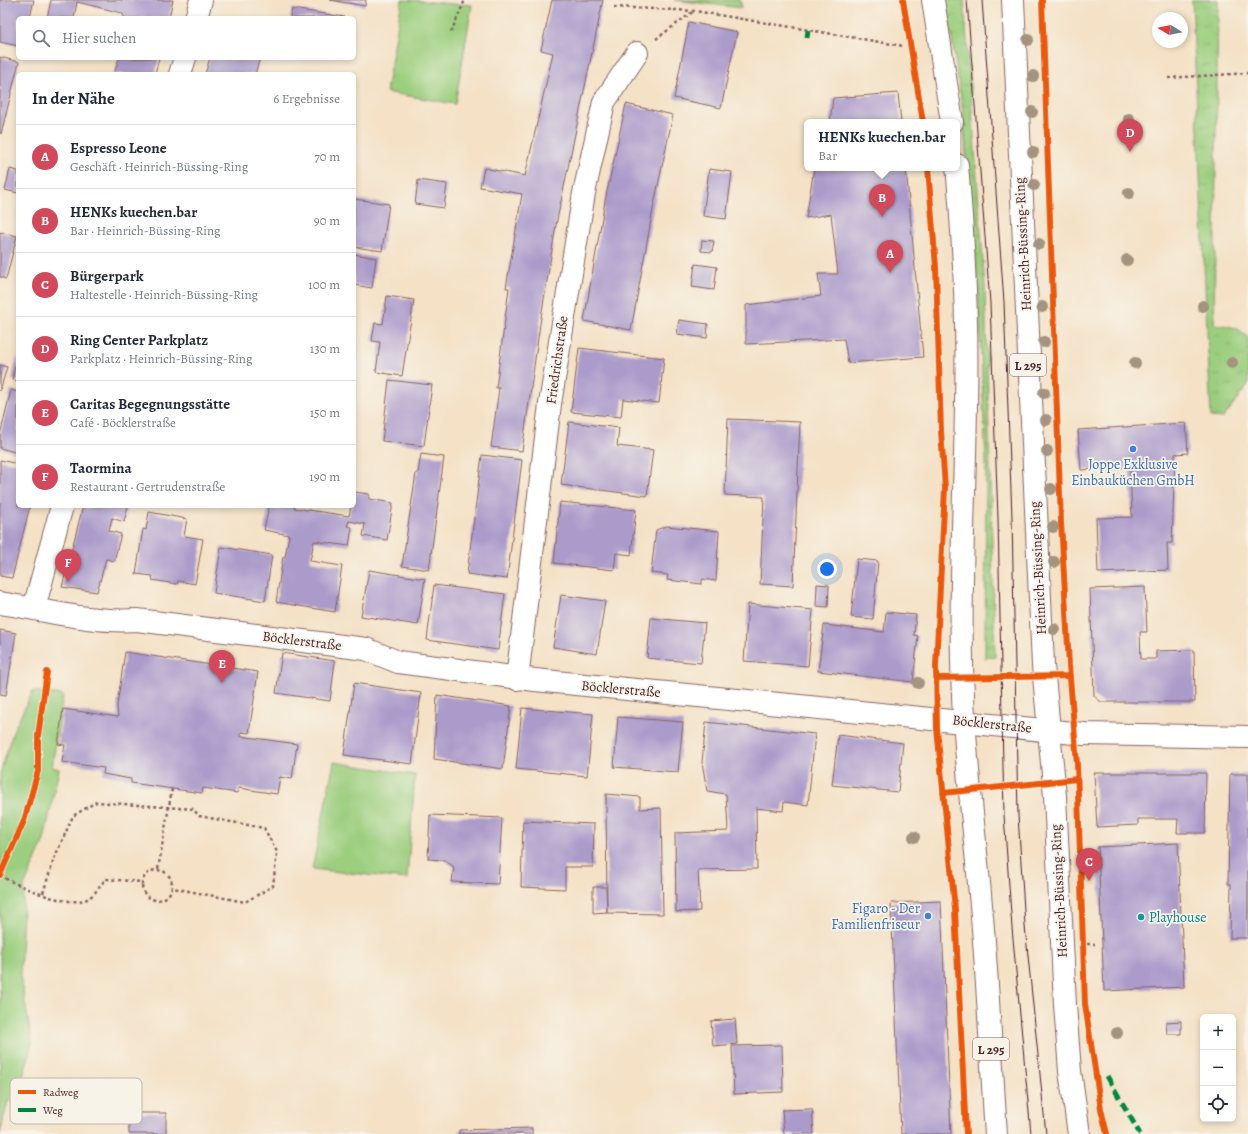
<!DOCTYPE html>
<html lang="de">
<meta charset="utf-8">
<style>
body{margin:0;font-family:Alegreya,serif;background:#f6f6f7;color:#1f2937}
.controls{position:absolute;right:12px;bottom:12px;display:grid;overflow:hidden;border-radius:6px;box-shadow:0 2px 6px #0003}
.controls button{width:36px;height:36px;display:grid;place-items:center;padding:0;border:0;border-bottom:1px solid #e0e1e3;background:#fff;color:#1f2937;font:20px sans-serif}
.compass{position:absolute;left:1152px;top:12px;width:36px;height:36px;border-radius:50%;background:#fff;box-shadow:0 2px 6px #0003;rotate:280deg}
.you{position:absolute;left:827px;top:569px;width:14px;height:14px;margin:-10px;border:3px solid #fff;border-radius:50%;background:#1a73e8;box-shadow:0 0 0 6px #1a73e833}
.badge{display:grid;place-items:center;width:26px;height:26px;border-radius:50%;background:#d1495b;color:#fff;font-size:13px;font-weight:700}
.pin{position:absolute;translate:-50% -33px;filter:drop-shadow(0 1px 2px #0008)}
.pin::after{content:'';position:absolute;top:21px;width:14px;height:12px;background:inherit;clip-path:polygon(0 0,100% 0,50% 100%)}
.popup{position:absolute;left:804px;top:119px;width:156px;height:52px;box-sizing:border-box;display:grid;place-content:center;border-radius:6px;background:#fff;filter:drop-shadow(0 1px 3px #0005);font-size:13px;white-space:nowrap;color:#747a83}
.popup b{font-size:15px;color:#1f2937}
.popup::after{content:'';position:absolute;left:50%;top:100%;margin-left:-8px;border:8px solid transparent;border-top-color:#fff}
.list{margin:0;padding:0;list-style:none}
h2{display:flex;justify-content:space-between;align-items:center;height:52px;margin:0;padding:0 16px;font-size:17px}
h2 small{font-size:13px;font-weight:400;color:#747a83}
.list li{display:grid;grid-template-columns:26px 1fr auto;gap:12px;align-items:center;box-sizing:border-box;height:64px;padding:0 16px;border-top:1px solid #e0e1e3}
.list b{display:block;font-size:15px;white-space:nowrap}
.list p{margin:0;font-size:13px;white-space:nowrap;color:#747a83}
.list em{font-size:13px;font-style:normal;color:#747a83}
.icon{flex:none;width:22px;height:22px;fill:none;stroke:currentColor;stroke-width:2;stroke-linecap:round;stroke-linejoin:round}
.map{position:relative;flex:none;width:1248px;height:1134px;overflow:hidden}
.search{position:absolute;background:#fff;box-shadow:0 2px 6px #0003;left:16px;top:16px;width:340px;height:44px;display:flex;align-items:center;gap:10px;box-sizing:border-box;padding:0 14px;border-radius:6px;color:#747a83;font-size:15px}
.panel{position:absolute;background:#fff;box-shadow:0 2px 6px #0003;left:16px;top:72px;width:340px;height:436px;border-radius:6px}
.map>svg:first-child{display:block}
</style>
<div class="map">
<svg width="1248" height="1134" viewBox="0 0 1248 1134">
<defs>
<pattern id="grass-tufts" width="24" height="20" patternUnits="userSpaceOnUse"><rect width="24" height="20" fill="#9bce7e"/><path d="M3 7l-1-3M5 7V3M7 7l1-3M15 17l-1-3M17 17v-4M19 17l1-3" fill="none" stroke="#87b06d"/></pattern>
</defs>
<rect width="100%" height="100%" fill="#f7f3e8"/>
<filter id="ink" filterUnits="userSpaceOnUse"><feTurbulence type="fractalNoise" baseFrequency=".025" numOctaves="2"/><feDisplacementMap in="SourceGraphic" scale="8" xChannelSelector="R" yChannelSelector="G"/><feConvolveMatrix kernelMatrix="1 2 1 2 8 2 1 2 1" color-interpolation-filters="sRGB"/></filter>
<filter id="wash" filterUnits="userSpaceOnUse"><feTurbulence type="fractalNoise" baseFrequency=".012" numOctaves="4" result="noise"/><feDisplacementMap in="SourceGraphic" scale="16" xChannelSelector="R" yChannelSelector="G"/><feGaussianBlur stdDeviation="0.9" result="paint"/><feColorMatrix in="noise" values="0 0 0 0 0 0 0 0 0 0 0 0 0 0 0 0 0 1.4 0 .05"/><feComposite in="paint" operator="in"/></filter>
<g filter="url(#wash)">
<rect width="100%" height="100%" fill="#f4e1c6"/>
<path fill="url(#grass-tufts)" stroke="#727654" d="M946,0H964L985,288L995,657L985,658L986,463L978,283L962,105Z
M1192,0H1218L1214,324C1227,326 1240,326 1248,338V385L1223,418L1211,417Z"/>
<path fill="#9bce7e" stroke="#727654" d="M402,0C426,0 448,5 472,5L455,104L386,92Z
M674,0H740L742,8Z
M33,691L63,695L52,767L59,769L44,840L24,887L20,974L32,1042L25,1072L7,1105L0,1134V774L14,729Z
M334,762L415,775L407,879L312,869Z"/>
<g id="blocks">
<path fill="#ab9bcb" d="M0,0H34L30,18H18V46L0,42Z
M51,0H173L169,18H125L122,13L77,2L74,18H47Z
M330,0H366L365,6Z
M552,0H603L556,225L540,324L522,451L491,447L499,388H496L509,288H506L522,194L480,187L484,168L525,176L553,53L541,50Z
M292,9L345,17L344,18H290Z
M689,22L737,32L721,108L674,98Z
M0,57L19,62L1,134L0,133Z
M119,58H159L155,74H114Z
M210,58H260L255,74H205Z
M898,93L901,122H830L833,98Z
M626,104L673,115L653,209L631,330L584,321L605,201Z
M814,168H906L923,357L848,363L844,339L746,344V305L821,296L818,274H838L831,214L806,218Z
M10,169L18,171V193L5,190Z
M709,169L732,172L726,219L703,216Z
M418,180L447,184L444,208L415,204Z
M354,199L389,204L382,251L354,247Z
M0,232L17,236L6,279L0,277Z
M702,240L714,241L712,252L701,251Z
M354,254L376,258L372,288L354,285Z
M695,264L717,267L714,290L692,287Z
M387,296L414,300L402,376L376,372L380,342L372,341L375,323L383,324Z
M679,320L708,324L707,338L677,334Z
M579,348L664,358L659,403L623,399L621,417L571,412Z
M17,358H18V381L12,380Z
M0,365L7,367L0,391Z
M389,380L432,385L424,446L382,441Z
M11,390L18,392V453L0,448V435Z
M728,419L800,422L793,586L760,584L764,497L725,495Z
M569,422L619,428L617,446L653,450L647,496L561,485Z
M1186,423L1188,453L1175,454L1172,543H1167L1168,570L1098,573L1096,518L1132,517L1130,467L1081,470L1078,430Z
M421,454L444,457L429,570L402,566L416,473H418Z
M482,455L522,460L507,579L467,574Z
M0,460L18,464V506H30L12,578L0,576Z
M354,492L369,494V499L393,503L387,540L363,536L365,524L349,521L347,526L352,527L349,546L314,541L310,561L342,566L335,612L276,602L283,557H285L289,535L264,530L269,506H295L294,508L349,516L351,506H354Z
M560,502L636,510L631,555L616,553L614,570L554,563Z
M83,506H128L124,522L112,518L109,531L121,534L114,561L106,559L97,592L62,587Z
M149,512L187,519L184,536L203,539L195,584L178,581L177,584L152,580L153,576L136,574L143,529L146,530Z
M666,526L719,531L716,581L702,579V584L667,580L668,575L651,573L656,530Z
M221,547L272,555L265,601L214,593Z
M857,559L878,561L873,619L851,617Z
M369,570L425,579L418,625L361,616Z
M817,584L829,585L828,607L816,606Z
M434,585L505,594L498,650L427,640Z
M1145,587L1147,632H1140L1141,659H1156V651L1194,650L1195,702H1101L1094,696L1090,589Z
M561,595L605,601L597,654L553,647Z
M748,604L813,610L808,666L744,661Z
M886,612L916,615L914,635L918,636L913,682L818,671L824,625L884,632Z
M651,618L705,623L701,663L647,658Z
M0,630L16,633L6,695L0,694Z
M125,652L258,672L249,733L241,732L240,736L297,744L292,779L280,777L277,794L238,788V793L203,788L202,793L131,783V779L103,774L104,768L62,762L65,745L58,744L63,709L118,717L117,706Z
M282,653L335,661L330,701L276,693Z
M354,683L421,693L412,764L344,755Z
M437,695L511,706L503,769L434,759Z
M522,708L593,714L587,776L516,769Z
M618,717L683,722L678,772L614,767Z
M706,722L815,734L808,805L784,802L783,811L756,808L757,869L698,870L700,911L676,912L675,833L728,831L726,794L707,791L702,762Z
M838,735L903,743L898,792L832,785Z
M1094,773H1206L1205,833H1177L1178,819H1138V825L1097,827Z
M1230,774H1248V938H1230L1231,884H1228Z
M606,794L640,797V809L661,808L663,914L607,913Z
M430,815L502,818L498,884L452,882L454,867L444,860L428,859Z
M523,821L594,824L593,867H565V889L521,887Z
M1178,843L1184,987L1104,991L1098,847Z
M593,887H606L607,912L593,913Z
M941,901L951,1134H901L891,903Z
M735,1019L737,1044L713,1046L711,1021Z
M1181,1021V1034H1167L1166,1022Z
M782,1045L783,1092L734,1094L732,1046Z
M812,1109L814,1134H784L782,1110Z
M129,1113H166V1134H129Z
M532,1128V1134H459V1130Z"/>
</g>
</g>
<g filter="url(#ink)">
<use href="#blocks" fill-opacity="0" stroke="#866361" stroke-width="1"/>
<g fill="none" stroke-linecap="round" stroke-linejoin="round">
<g stroke="#866361" stroke-width="24">
<path id="street" d="M196,18L201,0
M180,74L185,58
M0,603C46,610 91,623 137,620L366,649L398,662L535,680L1084,734L1248,737
M34,608L62,506
M517,679L550,404L584,193L604,102L637,53"/>
</g>
<g stroke="#866361" stroke-width="24">
<path id="primary" d="M933,0L952,122
M1013,0L1043,665L1055,796L1065,1005L1070,1071L1079,1134
M957,165C964,245 968,324 966,404C965,490 960,576 962,662C963,744 974,825 981,905C988,981 991,1058 996,1134"/>
</g>
<path stroke="#866361" stroke-width="2.5" stroke-dasharray="3 3" stroke-linecap="butt" d="M614,7L695,11L904,46
M451,32L465,0
M656,39L694,11
M1168,78L1248,73
M1082,865L1092,864
M158,869L172,789
M142 885a15 15 0 1 1 30 0a15 15 0 1 1-30 0Z
M0,875L24,821L38,771V736L47,672
M0,876C21,886 68,910 89,898C95,894 101,884 106,879L142,882
M43,893L54,859L73,816L96,802L193,809L199,816L264,828L277,852L273,886L245,902L173,888
M1087,944H1095"/>
<use href="#street" stroke="#fff" stroke-width="22"/>
<use href="#primary" stroke="#fff" stroke-width="22"/>
<path stroke="#4a1f2b" stroke-width="1" d="M967,0L990,303L998,518L1004,815L1012,928L1031,1134
M982,0L1004,302L1012,518L1018,815L1025,926L1046,1134"/>
<path stroke="#00873e" stroke-width="5" stroke-dasharray="10 5" stroke-linecap="butt" d="M807,38L808,30
M1107,1076L1140,1134"/>
<g stroke="#f7f3e8" stroke-width="8">
<path id="cycleway" d="M903,0L923,122
M1042,0L1061,522L1069,665L1077,764L1085,1004L1101,1109L1107,1134
M928,168L936,267L941,431L945,488L936,666L937,729L955,909L966,1134
M937,678L1070,676
M943,793L1077,779
M0,875L24,821L38,771V736L47,672"/>
</g>
<use href="#cycleway" stroke="#e8590c" stroke-width="6"/>
</g>
<g fill="#a4937e">
<circle cx="1028" cy="40" r="6"/>
<circle cx="1033" cy="76" r="6"/>
<circle cx="1032" cy="112" r="6"/>
<circle cx="1129" cy="119" r="6"/>
<circle cx="1033" cy="152" r="6"/>
<circle cx="1034" cy="185" r="6"/>
<circle cx="1129" cy="193" r="6"/>
<circle cx="1039" cy="244" r="6"/>
<circle cx="1127" cy="260" r="6"/>
<circle cx="1203" cy="306" r="6"/>
<circle cx="1042" cy="307" r="6"/>
<circle cx="1044" cy="342" r="6"/>
<circle cx="1135" cy="363" r="6"/>
<circle cx="1232" cy="363" r="6"/>
<circle cx="1044" cy="393" r="6"/>
<circle cx="1046" cy="420" r="6"/>
<circle cx="1047" cy="451" r="6"/>
<circle cx="1051" cy="489" r="6"/>
<circle cx="1053" cy="527" r="6"/>
<circle cx="1054" cy="562" r="6"/>
<circle cx="1054" cy="629" r="6"/>
<circle cx="918" cy="683" r="6"/>
<circle cx="914" cy="837" r="6"/>
<circle cx="1117" cy="1033" r="6"/>
</g>
</g>
<g fill="#3f7fe0" stroke="#f7f3e8" stroke-width="1.5">
<circle cx="1133" cy="449" r="4"/>
<circle cx="928" cy="916" r="4"/>
</g>
<circle fill="#0f9aa8" stroke="#f7f3e8" stroke-width="1.5" cx="1141" cy="917" r="4"/>
<g text-anchor="middle" dominant-baseline="central" stroke-width="3.5" stroke-linejoin="round" paint-order="stroke">
<g fill="#f7f3e8" stroke="#7e5f64" stroke-width="1">
<rect x="1010" y="354" width="36" height="22" rx="3"/>
<rect x="973" y="1038" width="36" height="22" rx="3"/>
</g>
<g font-size="13" font-weight="bold" fill="#4a1f2b">
<text x="1028" y="365">L 295</text>
<text x="991" y="1049">L 295</text>
</g>
<g font-size="14" fill="#4a1f2b" stroke="#f7f3e8">
<text transform="translate(1023 244) rotate(-93)">Heinrich-Büssing-Ring</text>
<text transform="translate(557 360) rotate(-82)">Friedrichstraße</text>
<text transform="translate(1038 568) rotate(-93)">Heinrich-Büssing-Ring</text>
<text transform="translate(302 641) rotate(7)">Böcklerstraße</text>
<text transform="translate(621 689) rotate(5)">Böcklerstraße</text>
<text transform="translate(992 724) rotate(6)">Böcklerstraße</text>
<text transform="translate(1059 891) rotate(-93)">Heinrich-Büssing-Ring</text>
</g>
<g font-size="14" fill="#366cbe" stroke="#f7f3e8">
<text x="1133" y="464">Joppe Exklusive<tspan x="1133" dy="16">Einbauküchen GmbH</tspan></text>
<text x="920" y="908" text-anchor="end">Figaro - Der<tspan x="920" dy="16">Familienfriseur</tspan></text>
</g>
<g font-size="14" fill="#0d838f" stroke="#f7f3e8" text-anchor="start">
<text x="1149" y="917">Playhouse</text>
</g>
</g>
<rect x="10" y="1078" width="132" height="46" rx="6" fill="#f7f3e8" stroke="#c3b3af" stroke-width="1"/>
<rect x="18" y="1090" width="18" height="4" fill="#e8590c"/>
<rect x="18" y="1108" width="18" height="4" fill="#00873e"/>
<g font-size="11" fill="#4a1f2b">
<text x="43" y="1096">Radweg</text>
<text x="43" y="1114">Weg</text>
</g>
</svg>
<div class="controls">
<button>+</button>
<button>−</button>
<button><svg class="icon" aria-label="locate" viewBox="0 0 24 24"><circle cx="12" cy="12" r="6"/><path d="M12 2v4M12 18v4M2 12h4M18 12h4"/></svg></button>
</div>
<svg class="compass" viewBox="-18 -18 36 36"><path d="M0-13l5 13h-10z" fill="#e53935"/><path d="M0 13l5-13h-10z" fill="#747a83"/></svg>
<div class="you"></div>
<div class="pin badge" style="left:890px;top:273px">A</div>
<div class="pin badge" style="left:882px;top:217px">B</div>
<div class="popup"><b>HENKs kuechen.bar</b>Bar</div>
<div class="pin badge" style="left:1089px;top:881px">C</div>
<div class="pin badge" style="left:1130px;top:152px">D</div>
<div class="pin badge" style="left:222px;top:683px">E</div>
<div class="pin badge" style="left:68px;top:582px">F</div>
<div class="search"><svg class="icon" aria-label="search" viewBox="0 0 24 24"><circle cx="10" cy="10" r="6"/><path d="M15 15l6 6"/></svg>Hier suchen</div>
<section class="panel">
<h2>In der Nähe<small>6 Ergebnisse</small></h2>
<ul class="list">
<li><span class="badge">A</span><div><b>Espresso Leone</b><p>Geschäft · Heinrich-Büssing-Ring</p></div><em>70 m</em></li>
<li><span class="badge">B</span><div><b>HENKs kuechen.bar</b><p>Bar · Heinrich-Büssing-Ring</p></div><em>90 m</em></li>
<li><span class="badge">C</span><div><b>Bürgerpark</b><p>Haltestelle · Heinrich-Büssing-Ring</p></div><em>100 m</em></li>
<li><span class="badge">D</span><div><b>Ring Center Parkplatz</b><p>Parkplatz · Heinrich-Büssing-Ring</p></div><em>130 m</em></li>
<li><span class="badge">E</span><div><b>Caritas Begegnungsstätte</b><p>Café · Böcklerstraße</p></div><em>150 m</em></li>
<li><span class="badge">F</span><div><b>Taormina</b><p>Restaurant · Gertrudenstraße</p></div><em>190 m</em></li>
</ul>
</section>
</div>
